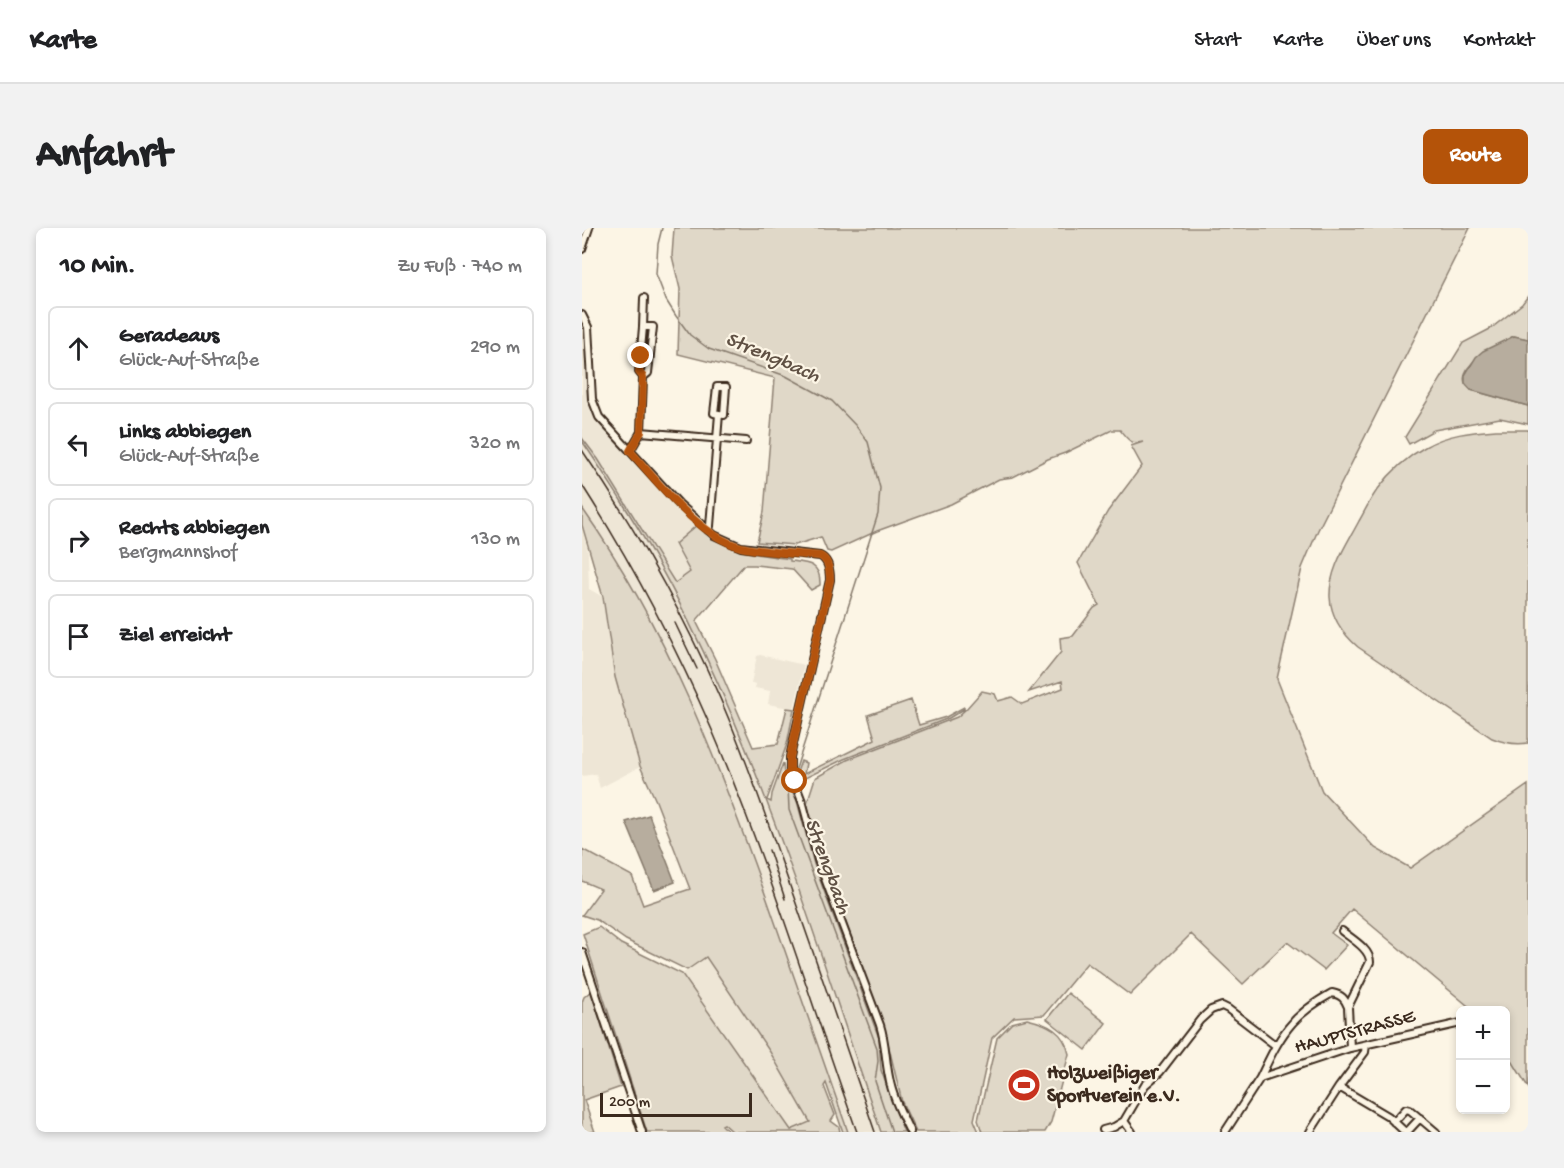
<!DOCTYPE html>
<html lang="de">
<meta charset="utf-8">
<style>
body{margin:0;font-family:"Gochi Hand",sans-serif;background:#f2f2f2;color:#202124}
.controls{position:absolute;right:18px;bottom:18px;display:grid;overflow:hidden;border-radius:9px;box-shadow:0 3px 9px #0003}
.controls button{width:54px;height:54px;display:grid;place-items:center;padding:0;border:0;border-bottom:2px solid #e0e0e0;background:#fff;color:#202124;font:30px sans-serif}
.scale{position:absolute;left:18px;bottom:15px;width:152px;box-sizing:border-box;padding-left:6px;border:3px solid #3b2a1e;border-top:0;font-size:16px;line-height:21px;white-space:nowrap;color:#3b2a1e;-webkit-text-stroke:4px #fcf5e5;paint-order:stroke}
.stop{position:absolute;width:18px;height:18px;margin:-14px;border:4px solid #b45309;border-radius:50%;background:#fff}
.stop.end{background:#b45309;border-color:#fff;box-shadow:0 2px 6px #0008}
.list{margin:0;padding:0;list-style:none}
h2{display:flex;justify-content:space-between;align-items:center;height:78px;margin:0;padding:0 24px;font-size:26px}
h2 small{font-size:20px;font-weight:400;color:#757577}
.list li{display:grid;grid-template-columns:39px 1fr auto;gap:18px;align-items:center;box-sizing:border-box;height:84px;margin:0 12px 12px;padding:0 12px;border:2px solid #e0e0e0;border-radius:9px}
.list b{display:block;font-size:22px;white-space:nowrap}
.list p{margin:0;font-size:20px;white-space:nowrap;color:#757577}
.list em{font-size:20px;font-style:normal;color:#757577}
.icon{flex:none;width:33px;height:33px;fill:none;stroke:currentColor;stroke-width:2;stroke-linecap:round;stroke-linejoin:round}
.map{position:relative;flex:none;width:946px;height:904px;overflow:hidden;border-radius:9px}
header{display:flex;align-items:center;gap:36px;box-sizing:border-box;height:84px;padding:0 30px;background:#fff;border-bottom:2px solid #e0e0e0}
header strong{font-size:28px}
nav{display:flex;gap:33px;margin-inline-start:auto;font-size:21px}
.intro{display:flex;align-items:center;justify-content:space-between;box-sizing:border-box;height:144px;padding:0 36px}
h1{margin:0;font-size:42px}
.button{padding:15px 27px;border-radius:9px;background:#b45309;color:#fff;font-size:21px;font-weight:700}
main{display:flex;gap:36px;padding:0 36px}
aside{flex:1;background:#fff;border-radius:9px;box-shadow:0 3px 9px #0003}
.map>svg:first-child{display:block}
</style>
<header>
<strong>Karte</strong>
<nav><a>Start</a><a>Karte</a><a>Über uns</a><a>Kontakt</a></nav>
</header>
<div class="intro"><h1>Anfahrt</h1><a class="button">Route</a></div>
<main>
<aside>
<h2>10 Min.<small>Zu Fuß · 740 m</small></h2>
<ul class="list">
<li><svg class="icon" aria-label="ahead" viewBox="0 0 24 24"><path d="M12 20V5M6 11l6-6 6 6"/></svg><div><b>Geradeaus</b><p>Glück-Auf-Straße</p></div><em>290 m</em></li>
<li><svg class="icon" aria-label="left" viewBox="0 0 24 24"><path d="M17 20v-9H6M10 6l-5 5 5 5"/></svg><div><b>Links abbiegen</b><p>Glück-Auf-Straße</p></div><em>320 m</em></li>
<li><svg class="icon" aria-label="right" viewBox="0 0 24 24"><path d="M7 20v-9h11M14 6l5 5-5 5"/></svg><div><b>Rechts abbiegen</b><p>Bergmannshof</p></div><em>130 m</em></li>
<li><svg class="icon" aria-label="arrive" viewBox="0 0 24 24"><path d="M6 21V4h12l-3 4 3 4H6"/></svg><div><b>Ziel erreicht</b></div></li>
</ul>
</aside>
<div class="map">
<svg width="946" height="904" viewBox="0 0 946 904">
<rect width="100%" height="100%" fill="#fcf5e5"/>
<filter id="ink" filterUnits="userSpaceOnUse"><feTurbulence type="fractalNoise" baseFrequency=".0167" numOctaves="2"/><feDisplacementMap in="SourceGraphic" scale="12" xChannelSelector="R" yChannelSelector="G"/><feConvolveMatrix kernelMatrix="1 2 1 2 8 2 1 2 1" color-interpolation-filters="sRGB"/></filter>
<g filter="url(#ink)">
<path fill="#eee6d6" d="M0,95L8,183L74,258L115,297L93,316L108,345L93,355L16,231L0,210Z
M0,213L60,306L89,357L116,410L146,477L185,572L299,904H266L156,590L118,498L30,323L0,280Z
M0,299L6,324L7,361L21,369L33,449L58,539L18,560L14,546L0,548Z
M178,427L222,437L212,481L186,476L188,463L173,460L174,456L169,455L175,428Z
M124,729L188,824L228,894L210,902L100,746Z"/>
<path fill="#e0d8c8" stroke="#8e8173" stroke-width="1.5" d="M92,0H888L736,302L720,340L695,451L740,563L793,620L828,640L946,557V859L924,823V782H891L770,681L749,705L765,717L742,742L705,714L661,756L609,706L548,767L505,735L462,787L432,789L410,810L392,892L397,904H334L320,874L303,803L234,612L225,575L233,550L265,532L375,489L384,481L400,463L413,466L416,473L430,469L440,476L481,460L480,453L447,464L479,424L478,410L491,408L512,380L517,377L496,335L526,283L560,238L549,218L561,214C549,217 545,211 538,202H530L483,225L466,231L431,249L417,251L369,276L295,303L249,324L245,323L239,309L213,317L175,314L182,284L193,150L96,126L98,61L90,28Z
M946,68V111L932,108C919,115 876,135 883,155C884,158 887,160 889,162L946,178V196L918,190L852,202L827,216L823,209L881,115L908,101L940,76Z
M914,202H946V515C933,517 922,515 910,510L776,419C761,406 749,389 748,369C747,341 765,316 777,293C783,283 788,271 796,261C808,245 825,229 843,219C865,206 889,204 914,202Z
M0,210L16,231L93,355L108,344L93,316L115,297C147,326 168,325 208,331V333C226,335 239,335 238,357L229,362L210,341L173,337H162L114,393L133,431L171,519L196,516L205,480L212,481L205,516L185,572L189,574L190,566L201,535L202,546L215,573L232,636L297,810L299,842L322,904H299C225,690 162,467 40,274C27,254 14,233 0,213Z
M0,280C85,400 138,539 187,677C213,753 240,828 266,904H261L244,855L242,858L253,887L249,893L257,899L258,904H151L142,896L140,897L147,904H65L1,706L17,699L39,716L100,746L209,902L228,894L188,824L124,729L105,742L44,712L15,692L0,687L19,661L0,653V621L50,648L61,677L108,661L74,573L58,538L33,449L21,369L0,297Z
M329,472L337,497L364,489L382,479V481L367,490L262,531L221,551L215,550L214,547L219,533L224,535L222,546L293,511L286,487Z
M9,763L39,859L2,872L13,904H0V774L2,769Z
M486,765L524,795L504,822L465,791Z
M445,791C466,796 482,803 487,826L469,894L463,904H400L396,892L415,810L430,795Z"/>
<path fill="#b7ad9e" stroke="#85796b" stroke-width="1.5" d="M932,108L946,111V178L889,162L883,155V147L894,129L901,123Z
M67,587L93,654L72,662L44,594Z"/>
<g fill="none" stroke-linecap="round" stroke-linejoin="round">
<path stroke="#85796b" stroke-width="1.5" d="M80,0L76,16L74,46L84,72L94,88L108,107L127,121L204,148L250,173L274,198L286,214L298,260L296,286L212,547
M210,551L206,559L207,582L295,820L296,833L293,853L310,904"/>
<g stroke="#3b2a1e" stroke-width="10">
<path id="minor" d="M0,21L7,0
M0,87L6,99L10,171L17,189L97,276L132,307L159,319L238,328C247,332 248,343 248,352L208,529V542L221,576L236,632L298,797C304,816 303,830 307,849C310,868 320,887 328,904
M61,99L62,70
M59,204L164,213
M48,223L59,204L61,149L57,144L61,99H71L66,145L61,149
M126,302L128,298L137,186L132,185L135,159H144L142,187L137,186
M760,703C770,711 788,721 788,734L766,779L768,820
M0,724L60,904
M678,850C698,808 708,788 750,765C760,767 763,771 766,779
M757,859L806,888L822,903H826L838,890
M812,894L824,881L828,882L854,904
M521,902L532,899L542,893
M550,904L542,893L563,857L578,844L618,792L629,782L640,778L646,781L693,817
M643,904L678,850L768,820L879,795
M728,904L757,859L783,824L784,817"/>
</g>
<use href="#minor" stroke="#fcf5e5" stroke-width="6"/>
<path stroke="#3b2a1e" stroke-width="1.5" d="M0,222C60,310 111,403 151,501C175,560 195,621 216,681C242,755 268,830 293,904
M0,257C50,335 93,417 130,502C186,633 227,770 275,904
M93,395L115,441
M187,622L203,671"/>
</g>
</g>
<g fill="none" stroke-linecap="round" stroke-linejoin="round" filter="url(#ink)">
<path stroke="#b45309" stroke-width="8" d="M59,128L57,144L61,149L59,204L48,223C77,255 116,308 159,319C184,325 212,325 238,328C247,332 248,343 248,352L208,529V542L213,553"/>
</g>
<defs>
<g id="stadium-disc" transform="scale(1.725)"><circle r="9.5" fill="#c8321e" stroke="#fcf5e5"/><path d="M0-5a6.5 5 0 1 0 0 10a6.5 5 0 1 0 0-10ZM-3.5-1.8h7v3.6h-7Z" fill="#fff"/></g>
</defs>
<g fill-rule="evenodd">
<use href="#stadium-disc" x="442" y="857"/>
</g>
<g text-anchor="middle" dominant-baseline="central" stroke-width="4.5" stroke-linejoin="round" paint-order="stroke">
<g font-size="20" fill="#3b2a1e" stroke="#fcf5e5">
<text transform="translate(773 805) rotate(-15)">HAUPTSTRASSE</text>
</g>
<g font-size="20" font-weight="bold" fill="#3b2a1e" stroke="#fcf5e5" text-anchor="start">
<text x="465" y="846">Holzweißiger<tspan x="465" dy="23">Sportverein e.V.</tspan></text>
</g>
<g font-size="21" font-style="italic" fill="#605144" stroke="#fcf5e5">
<text transform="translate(190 131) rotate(23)">Strengbach</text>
<text transform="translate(244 639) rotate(70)">Strengbach</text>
</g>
</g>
</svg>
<div class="controls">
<button>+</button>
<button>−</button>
</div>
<div class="scale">200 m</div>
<div class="stop" style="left:213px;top:553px"></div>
<div class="stop end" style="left:59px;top:128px"></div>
</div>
</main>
